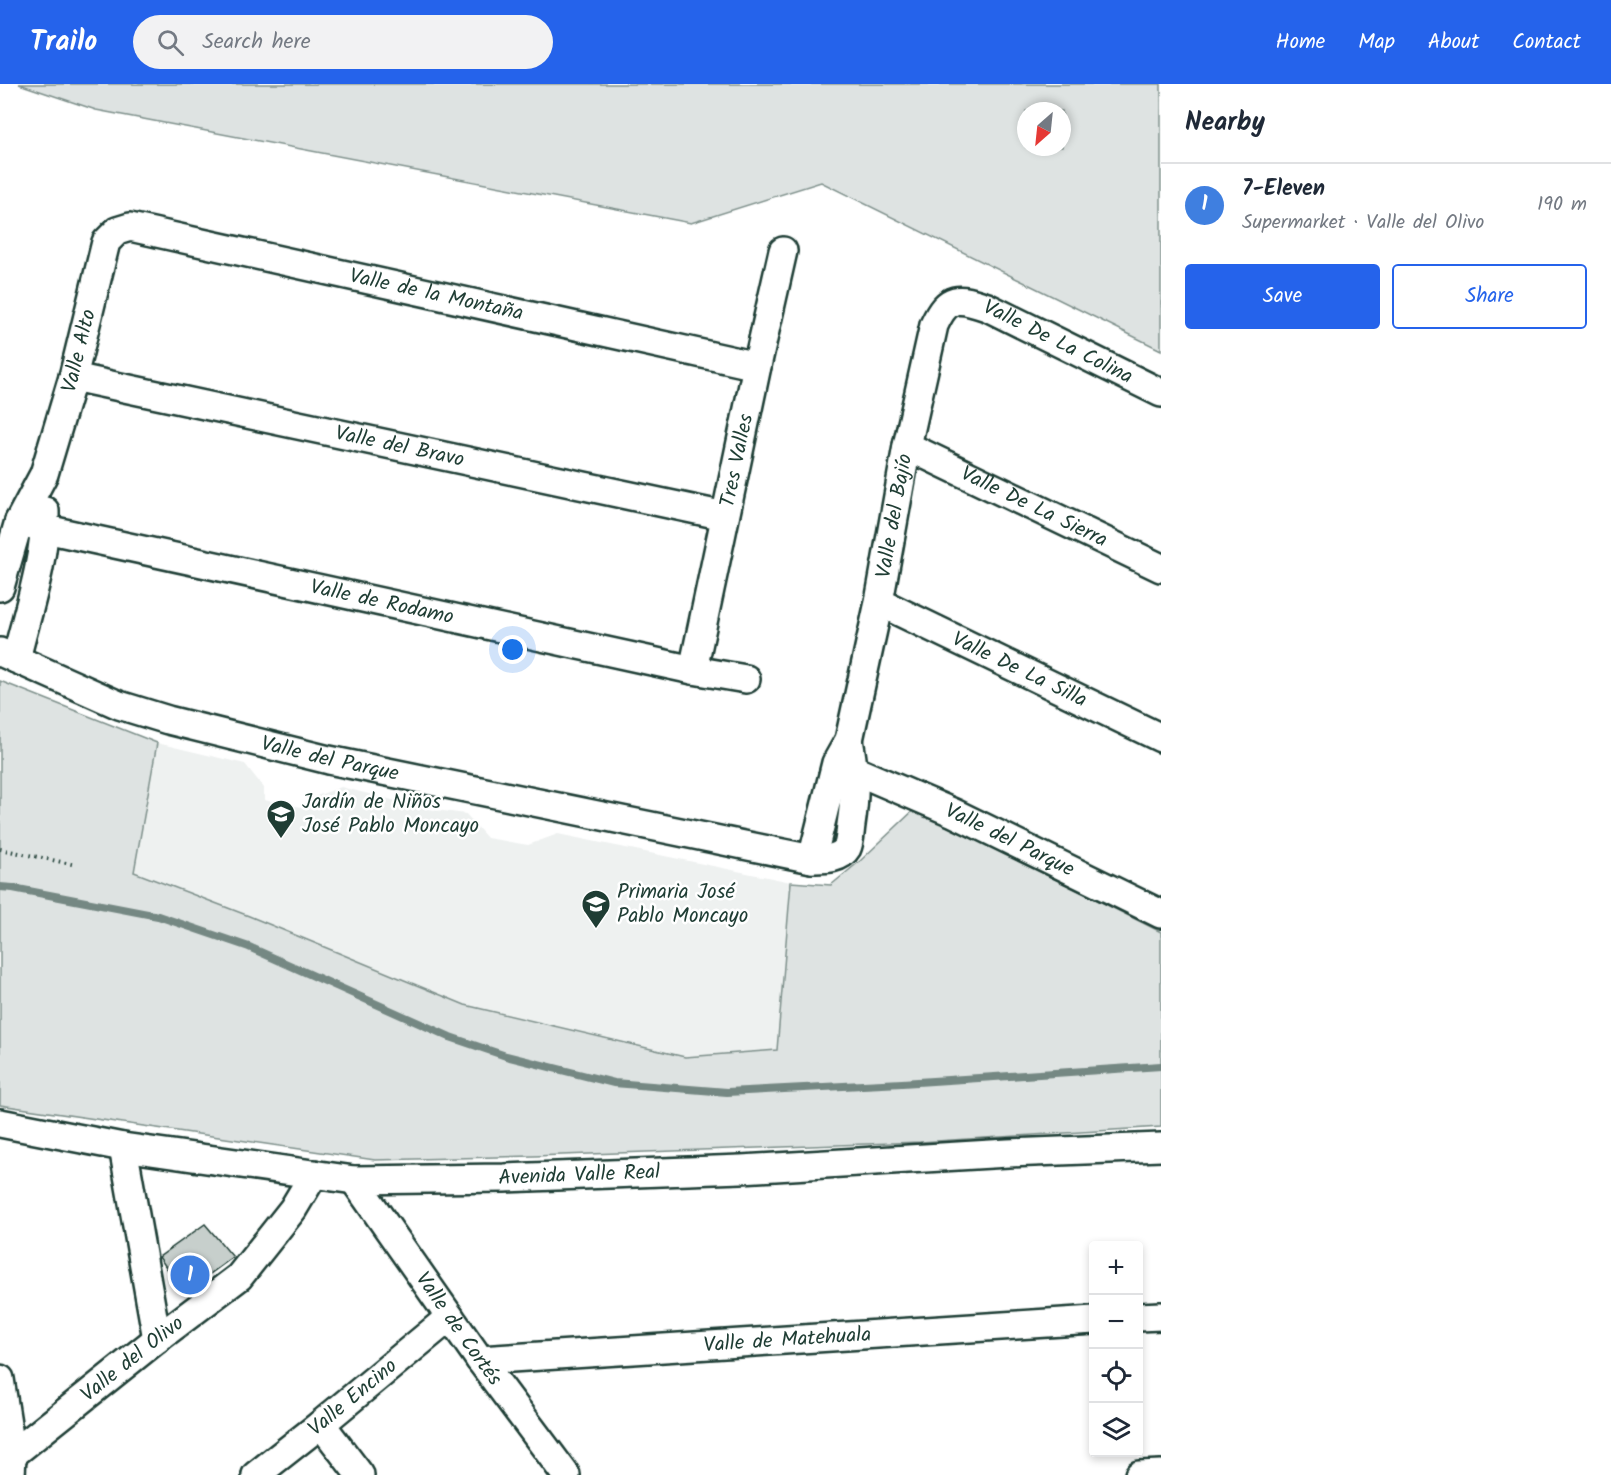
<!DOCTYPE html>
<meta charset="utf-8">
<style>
body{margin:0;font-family:Kalam,sans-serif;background:#f2f2f3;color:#1f2937}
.controls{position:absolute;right:18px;bottom:18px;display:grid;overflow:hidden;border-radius:6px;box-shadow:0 3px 9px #0003}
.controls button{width:54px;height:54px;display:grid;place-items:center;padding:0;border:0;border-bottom:2px solid #e0e1e3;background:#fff;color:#1f2937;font:30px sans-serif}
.compass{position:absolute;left:1017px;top:18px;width:54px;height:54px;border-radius:50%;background:#fff;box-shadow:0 3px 9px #0003;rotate:207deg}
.you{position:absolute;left:513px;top:566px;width:21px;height:21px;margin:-15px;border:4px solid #fff;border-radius:50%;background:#1a73e8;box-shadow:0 0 0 9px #1a73e833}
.badge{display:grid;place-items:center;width:39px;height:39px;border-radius:50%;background:#2563eb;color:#fff;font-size:20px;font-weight:700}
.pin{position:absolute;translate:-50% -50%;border:3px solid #fff;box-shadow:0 2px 6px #0006}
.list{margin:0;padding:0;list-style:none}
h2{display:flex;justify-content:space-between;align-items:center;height:78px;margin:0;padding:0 24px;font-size:26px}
h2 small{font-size:20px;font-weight:400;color:#747a83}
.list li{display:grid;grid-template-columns:39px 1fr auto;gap:18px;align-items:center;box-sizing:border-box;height:84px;padding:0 24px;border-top:2px solid #e0e1e3}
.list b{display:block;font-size:22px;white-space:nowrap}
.list p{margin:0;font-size:20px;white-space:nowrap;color:#747a83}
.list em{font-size:20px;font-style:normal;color:#747a83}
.actions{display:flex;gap:12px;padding:18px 24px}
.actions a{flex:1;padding:14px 0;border:2px solid #2563eb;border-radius:6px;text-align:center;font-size:21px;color:#2563eb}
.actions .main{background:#2563eb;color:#fff}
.icon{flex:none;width:33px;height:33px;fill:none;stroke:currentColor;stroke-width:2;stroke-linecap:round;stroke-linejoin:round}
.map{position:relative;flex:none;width:1161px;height:1391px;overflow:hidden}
header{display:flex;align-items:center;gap:36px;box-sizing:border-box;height:84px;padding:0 30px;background:#2563eb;color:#fff}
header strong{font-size:28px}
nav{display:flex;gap:33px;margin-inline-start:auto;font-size:21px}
.search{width:420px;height:54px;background:#f2f2f3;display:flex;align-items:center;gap:15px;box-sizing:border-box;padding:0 21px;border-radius:33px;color:#747a83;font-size:22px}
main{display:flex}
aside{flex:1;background:#fff}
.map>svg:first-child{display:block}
</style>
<header>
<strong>Trailo</strong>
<div class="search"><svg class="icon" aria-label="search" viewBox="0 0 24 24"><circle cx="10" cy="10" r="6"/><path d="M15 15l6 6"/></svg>Search here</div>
<nav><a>Home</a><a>Map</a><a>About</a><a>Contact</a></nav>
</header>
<main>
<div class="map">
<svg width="1161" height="1391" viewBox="0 0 1161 1391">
<rect width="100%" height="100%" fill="#fff"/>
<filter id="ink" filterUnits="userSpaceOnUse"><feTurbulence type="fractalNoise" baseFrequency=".0167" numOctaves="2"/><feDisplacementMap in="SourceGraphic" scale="12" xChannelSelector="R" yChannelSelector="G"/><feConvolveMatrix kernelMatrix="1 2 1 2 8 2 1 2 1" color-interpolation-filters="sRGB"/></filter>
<g filter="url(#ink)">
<path fill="#eef1f0" d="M157,659L245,680L264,704V716L306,724L311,714L341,703L428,725L466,730L487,754L528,761L558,750L791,798L777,966L685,973L465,921L249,832L134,788Z"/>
<path fill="#dee3e2" stroke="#7e908b" stroke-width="1.5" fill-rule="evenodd" d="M19,0H1161V266L821,98L691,139L96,26ZM1026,27H1062V63H1026Z
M0,597L157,659L134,788L249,832L465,921L685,973L777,966L791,798L831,801L860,777L915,725L1161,848V1043L920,1058L534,1072L375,1076L0,1021Z"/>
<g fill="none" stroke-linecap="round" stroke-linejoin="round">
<path stroke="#758883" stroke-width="8" d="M0,803L13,804L158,832L249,863L450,953L506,972L614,999L727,1008L902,999L1161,982"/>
</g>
<path fill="#c7cfcc" stroke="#1f3d34" stroke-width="1.5" d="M205,1140L233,1173L184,1209L159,1173Z"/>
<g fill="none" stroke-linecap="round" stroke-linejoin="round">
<g stroke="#1f3d34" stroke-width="32">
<g id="minor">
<path id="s1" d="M73,293L725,432"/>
<path id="s2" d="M907,362L1161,484"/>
<path id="s3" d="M19,437L46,445L693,586L746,595"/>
<path id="s4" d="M0,503L19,437L44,390L73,293L106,158L117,147L130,143L757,282"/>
<path id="s5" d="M879,518L1161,654"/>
<path id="s6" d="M0,568L119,621L168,636L329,676L812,775C824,775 840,776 847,764C850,758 850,747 851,741C856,708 855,689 849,656"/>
<path d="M16,575C27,529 46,474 45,427"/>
<path id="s7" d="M693,586L757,282L783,167"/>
<path id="s8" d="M840,680L954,729L1161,830"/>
<path id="s9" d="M812,775L836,679L849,656L879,518L907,362L934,241C948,211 958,213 987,223L1161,309"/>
<path id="s10" d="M0,1039L123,1063L354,1096L504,1094L741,1085L1008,1069L1161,1063"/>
<path d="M123,1063L157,1255"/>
<path id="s11" d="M354,1096L480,1276L566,1391"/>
<path d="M1138,1233L1161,1232"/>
<path id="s12" d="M480,1276L1094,1236"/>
<path d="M0,1295L12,1371L11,1391"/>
<path d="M321,1340L360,1391"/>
<path id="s13" d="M12,1371L157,1255L239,1193L293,1125L314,1090"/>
<path id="s14" d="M256,1391L321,1340L450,1233"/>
<path d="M1139,1391L1161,1390"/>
</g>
</g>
<path stroke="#1f3d34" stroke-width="4" stroke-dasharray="1.5 4.5" stroke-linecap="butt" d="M0,765L76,781"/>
<use href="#minor" stroke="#fff" stroke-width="27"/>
</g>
</g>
<defs>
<g id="school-pin" transform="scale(1.5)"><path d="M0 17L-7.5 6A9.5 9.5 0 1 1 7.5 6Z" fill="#1f3d34" stroke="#fff"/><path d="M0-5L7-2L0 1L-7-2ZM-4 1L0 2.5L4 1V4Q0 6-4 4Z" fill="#fff"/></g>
</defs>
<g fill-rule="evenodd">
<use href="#school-pin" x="281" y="730"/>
<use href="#school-pin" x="596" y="820"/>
</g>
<g text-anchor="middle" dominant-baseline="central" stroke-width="5" stroke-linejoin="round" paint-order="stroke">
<g font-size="21" fill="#1f3d34" stroke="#fff">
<text stroke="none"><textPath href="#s4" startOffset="705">Valle de la Montaña</textPath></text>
<text stroke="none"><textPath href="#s9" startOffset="694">Valle De La Colina</textPath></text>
<text stroke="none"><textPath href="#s4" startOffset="250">Valle Alto</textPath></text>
<text stroke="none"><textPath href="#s1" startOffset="334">Valle del Bravo</textPath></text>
<text stroke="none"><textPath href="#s7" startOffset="214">Tres Valles</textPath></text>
<text stroke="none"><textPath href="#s2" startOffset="141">Valle De La Sierra</textPath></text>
<text stroke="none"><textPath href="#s9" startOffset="354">Valle del Bajío</textPath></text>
<text stroke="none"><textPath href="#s3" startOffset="372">Valle de Rodamo</textPath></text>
<text stroke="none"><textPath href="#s5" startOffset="156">Valle De La Silla</textPath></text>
<text stroke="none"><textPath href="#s6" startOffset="348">Valle del Parque</textPath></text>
<text stroke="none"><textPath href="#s8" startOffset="186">Valle del Parque</textPath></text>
<text stroke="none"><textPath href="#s10" startOffset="584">Avenida Valle Real</textPath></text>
<text stroke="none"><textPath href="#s11" startOffset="182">Valle de Cortés</textPath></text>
<text stroke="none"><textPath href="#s12" startOffset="308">Valle de Matehuala</textPath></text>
<text stroke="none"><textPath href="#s13" startOffset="154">Valle del Olivo</textPath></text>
<text stroke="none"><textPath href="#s14" startOffset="124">Valle Encino</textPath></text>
</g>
<g font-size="21" fill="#1f3d34" stroke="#fff" text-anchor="start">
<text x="302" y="718">Jardín de Niños<tspan x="302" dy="24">José Pablo Moncayo</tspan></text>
<text x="617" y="808">Primaria José<tspan x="617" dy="24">Pablo Moncayo</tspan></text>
</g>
</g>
</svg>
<div class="controls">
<button>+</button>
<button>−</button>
<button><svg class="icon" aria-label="locate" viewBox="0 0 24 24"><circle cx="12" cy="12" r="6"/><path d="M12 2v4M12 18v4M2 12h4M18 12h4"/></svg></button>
<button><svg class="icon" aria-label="layers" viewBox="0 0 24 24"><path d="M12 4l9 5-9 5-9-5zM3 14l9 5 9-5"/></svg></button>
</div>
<svg class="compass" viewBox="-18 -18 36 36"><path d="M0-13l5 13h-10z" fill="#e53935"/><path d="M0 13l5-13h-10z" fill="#747a83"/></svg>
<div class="you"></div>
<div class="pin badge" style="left:190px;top:1191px;background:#3f7fe0">1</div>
</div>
<aside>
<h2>Nearby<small></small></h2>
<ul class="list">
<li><span class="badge" style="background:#3f7fe0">1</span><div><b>7-Eleven</b><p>Supermarket · Valle del Olivo</p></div><em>190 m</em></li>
</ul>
<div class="actions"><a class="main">Save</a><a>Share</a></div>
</aside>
</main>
